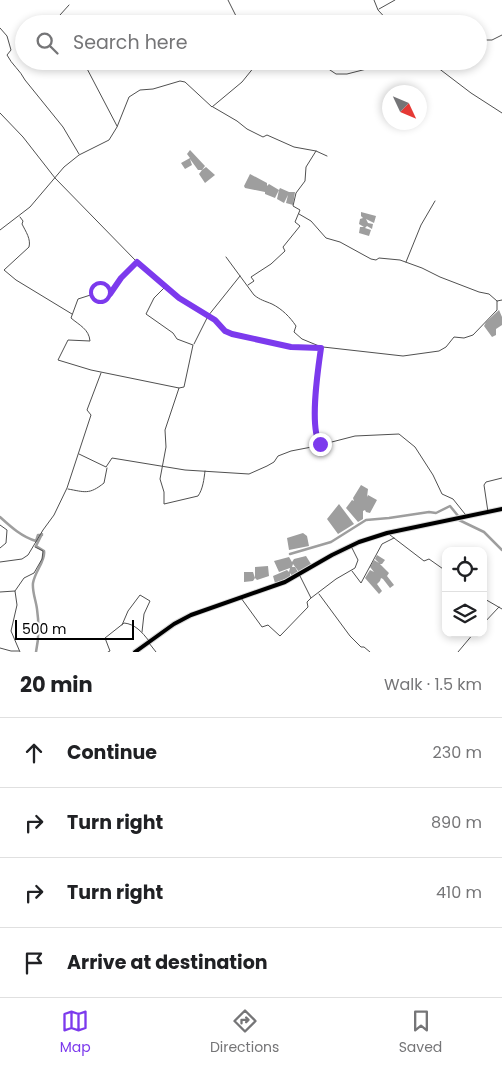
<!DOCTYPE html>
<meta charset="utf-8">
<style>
body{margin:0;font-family:Poppins,sans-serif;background:#f2f2f2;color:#202124}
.controls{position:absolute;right:15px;bottom:15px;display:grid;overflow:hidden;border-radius:10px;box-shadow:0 2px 8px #0003}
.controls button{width:45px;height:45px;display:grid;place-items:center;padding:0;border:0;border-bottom:1px solid #e0e0e0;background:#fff;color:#202124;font:25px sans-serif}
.compass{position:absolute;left:382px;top:85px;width:45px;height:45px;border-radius:50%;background:#fff;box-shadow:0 2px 8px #0003;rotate:134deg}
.scale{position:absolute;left:15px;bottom:12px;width:119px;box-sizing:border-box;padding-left:5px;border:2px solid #000;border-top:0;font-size:14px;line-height:18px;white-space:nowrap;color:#000;-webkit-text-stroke:4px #fff;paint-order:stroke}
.stop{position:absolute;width:15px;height:15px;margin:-11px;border:4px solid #7c3aed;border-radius:50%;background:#fff}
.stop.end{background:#7c3aed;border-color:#fff;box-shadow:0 1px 5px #0008}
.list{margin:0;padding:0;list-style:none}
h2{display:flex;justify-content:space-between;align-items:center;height:65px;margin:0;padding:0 20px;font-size:21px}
h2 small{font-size:16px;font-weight:400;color:#757577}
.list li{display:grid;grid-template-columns:32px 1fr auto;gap:15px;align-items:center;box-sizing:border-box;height:70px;padding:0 20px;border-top:1px solid #e0e0e0}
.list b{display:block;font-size:19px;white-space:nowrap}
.list em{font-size:16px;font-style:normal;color:#757577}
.icon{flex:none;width:28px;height:28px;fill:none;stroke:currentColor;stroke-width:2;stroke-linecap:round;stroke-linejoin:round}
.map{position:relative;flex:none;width:502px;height:652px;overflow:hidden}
.search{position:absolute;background:#fff;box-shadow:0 2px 8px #0003;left:15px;right:15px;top:15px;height:55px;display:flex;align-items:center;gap:12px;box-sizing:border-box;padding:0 18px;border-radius:28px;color:#757577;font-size:19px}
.sheet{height:345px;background:#fff}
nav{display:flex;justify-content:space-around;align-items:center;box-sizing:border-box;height:70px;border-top:1px solid #e0e0e0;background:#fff;font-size:14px;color:#757577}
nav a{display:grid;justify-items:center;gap:2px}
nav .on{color:#7c3aed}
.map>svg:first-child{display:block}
</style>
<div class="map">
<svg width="502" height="652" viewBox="0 0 502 652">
<rect width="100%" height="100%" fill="#fff"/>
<path fill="#9e9e9e" d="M190,150L205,166L202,170L206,167L215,175L205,183L199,174L202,170H198L190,159L192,165L185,169L181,163L190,158L187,154Z
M250,174L267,183V186L269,184L279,190L280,188L289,192H295L293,205L286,203L288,195L284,203L277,199L279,190L275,198L265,194V192L245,188L244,186Z
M361,212L376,216L374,223L366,219L368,223L373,224L372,229L367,226L365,228L371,230L369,236L359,233L360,227H364L359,224L360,219L363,218L361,216Z
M499,310L502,317V325L496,329V335L492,337L484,326L486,322Z
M361,485L368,489L367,497L368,495L377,500L370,513L366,512L365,510L363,511V519L358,522L346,508L352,500L354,501L353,498Z
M339,504L354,524L338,534L327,519Z
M303,533L307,536L309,546L289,550L287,538Z
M377,555L385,560L382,564H380L389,573L387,576L394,585L390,588L383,579L381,578L380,581L377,584L382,591L379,594L365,578L370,570L374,572L370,567L374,560L379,563L375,559Z
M306,556L311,564L299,572L293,564L292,567H295L298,572L292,576L290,573V577L275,583L273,576L287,570L289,572L290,568L279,572L274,561L289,557L292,562L294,559Z
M268,566L269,576L257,580L255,578L253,581L244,582V572H253L255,578V567Z"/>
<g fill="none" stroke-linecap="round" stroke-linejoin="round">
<path stroke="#9e9e9e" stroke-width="2.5" d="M0,517C11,527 22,537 36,541L38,535H42
M459,520L484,532L502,550
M290,554L331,542L366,520L389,518L429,512L436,513L450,506L459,517
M36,652C39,638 39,623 37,609C36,601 32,591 33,583C35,571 46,560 44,551L36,546L42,534"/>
<g stroke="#dbdbdb" stroke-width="6">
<path id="primary" d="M135,652L174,624L191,615L285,582L332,555L359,542L387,533L502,509"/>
</g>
<path stroke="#505050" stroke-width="1" d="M228,0L236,16L245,24
M374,0L378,10L391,24
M379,9L395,0
M60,24V15L69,5
M0,28L7,36L11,50L7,55C12,65 20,70 25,80L63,127L79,154
M478,43L484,40H492L502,35
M83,61L117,126
M298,61L315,64L327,68L336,74H347L398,61
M429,61L471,93L502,113
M439,69L448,61
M213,107L237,121L247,129L263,137L267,135L294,147L316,151L327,156
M0,113L23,137L55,178L137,262L189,306L215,320L225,331L232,334L291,347L321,348C318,369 308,428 320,445L355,436L399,434L415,447L433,475L442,494L453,499L465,514
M299,214L311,221L326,238L340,242L371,259L376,260L379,258L400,260L422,268L440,277L479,292L489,294L497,301
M20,217L23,221L22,224C26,232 31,239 29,247L4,270L16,280L72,314
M0,230L30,207L64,167L79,155L109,140L117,127L129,97L140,90L153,89L180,81L185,82L212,107L242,82L259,61
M226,257L254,295C260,300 265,301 272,304C282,309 290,317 296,326L294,332L302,339L319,346
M137,262L121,278L110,294L103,291L78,299L71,318C79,325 89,329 90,341L68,340L58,360L91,370L179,388L165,430L166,447L160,479L164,492V504L198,496C203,489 204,479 205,471
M406,262L421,225L435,201
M248,285L254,281L251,277L271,264L285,251L283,247L300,226L295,222L300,210L293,206L296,193L305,181L306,167L316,151
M165,287L154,298L146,314L173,333L177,339L193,345L184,387L179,388
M194,344L208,316L240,276
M323,347L403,356L439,351L446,347L454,337L464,338L473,335L497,310V301L502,300
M79,454L106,467L112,458L185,470L249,474L267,466L274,462L278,456L291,451L322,445
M68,489C85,492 89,495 104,483L107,468
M488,512L484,485L486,482L502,478
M0,525L7,530L6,543L0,548
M390,535L424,561L429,559L446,571
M0,562L22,559L28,555L43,530L54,515L67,488L91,415L87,410L101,373
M352,571L361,583L382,544L394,538
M300,576L311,598L336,579L355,568L358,560L352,548
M15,591L24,578L34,573L42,559L43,551L35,547
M0,592L15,591L17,605L11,631L20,652
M319,594L350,636L361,647H364L370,652
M241,598L262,627L268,625L280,636L308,607L307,602L311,598
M483,598L502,609
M483,624L499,607
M122,625L128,611L140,595L150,601L144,614L142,632
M149,643L156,652
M0,648L11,651H19
M108,652L110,651L105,638L124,623C135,624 142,632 149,641
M458,652L474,633"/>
<use href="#primary" stroke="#000" stroke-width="4"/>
</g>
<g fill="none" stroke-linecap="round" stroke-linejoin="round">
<path stroke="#7c3aed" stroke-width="6" d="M100,292L103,291L108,295L110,294L121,278L137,262L179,298L215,320L225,331L232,334L291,347L321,348C318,369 309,427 320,444"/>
</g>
</svg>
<div class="controls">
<button><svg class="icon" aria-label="locate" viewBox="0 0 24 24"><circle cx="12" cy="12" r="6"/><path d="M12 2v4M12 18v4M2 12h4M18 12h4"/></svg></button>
<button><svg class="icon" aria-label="layers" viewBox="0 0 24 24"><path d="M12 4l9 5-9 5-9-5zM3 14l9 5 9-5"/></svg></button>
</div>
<svg class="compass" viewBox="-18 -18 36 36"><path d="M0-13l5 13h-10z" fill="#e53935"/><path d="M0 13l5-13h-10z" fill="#757577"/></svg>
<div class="scale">500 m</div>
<div class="stop" style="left:100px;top:292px"></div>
<div class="stop end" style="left:320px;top:444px"></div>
<div class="search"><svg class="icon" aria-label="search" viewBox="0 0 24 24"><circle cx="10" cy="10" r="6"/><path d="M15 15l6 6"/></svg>Search here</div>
</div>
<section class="sheet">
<h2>20 min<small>Walk · 1.5 km</small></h2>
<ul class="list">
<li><svg class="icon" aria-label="ahead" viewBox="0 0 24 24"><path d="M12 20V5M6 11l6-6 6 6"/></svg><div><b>Continue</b></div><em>230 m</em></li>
<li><svg class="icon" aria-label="right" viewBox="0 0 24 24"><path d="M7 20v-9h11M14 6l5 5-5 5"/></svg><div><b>Turn right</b></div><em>890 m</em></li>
<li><svg class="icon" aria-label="right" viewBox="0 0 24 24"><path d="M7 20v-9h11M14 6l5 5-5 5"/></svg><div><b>Turn right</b></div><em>410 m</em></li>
<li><svg class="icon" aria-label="arrive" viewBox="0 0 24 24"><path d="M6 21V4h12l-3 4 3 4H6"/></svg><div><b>Arrive at destination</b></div></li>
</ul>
</section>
<nav>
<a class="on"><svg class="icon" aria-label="map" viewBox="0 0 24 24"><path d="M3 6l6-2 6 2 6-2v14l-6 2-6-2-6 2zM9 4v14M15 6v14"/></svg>Map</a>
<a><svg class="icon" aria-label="directions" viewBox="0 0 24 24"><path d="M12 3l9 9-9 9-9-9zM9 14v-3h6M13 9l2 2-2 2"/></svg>Directions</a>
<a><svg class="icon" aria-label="saved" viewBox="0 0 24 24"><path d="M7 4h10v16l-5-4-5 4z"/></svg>Saved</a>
</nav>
